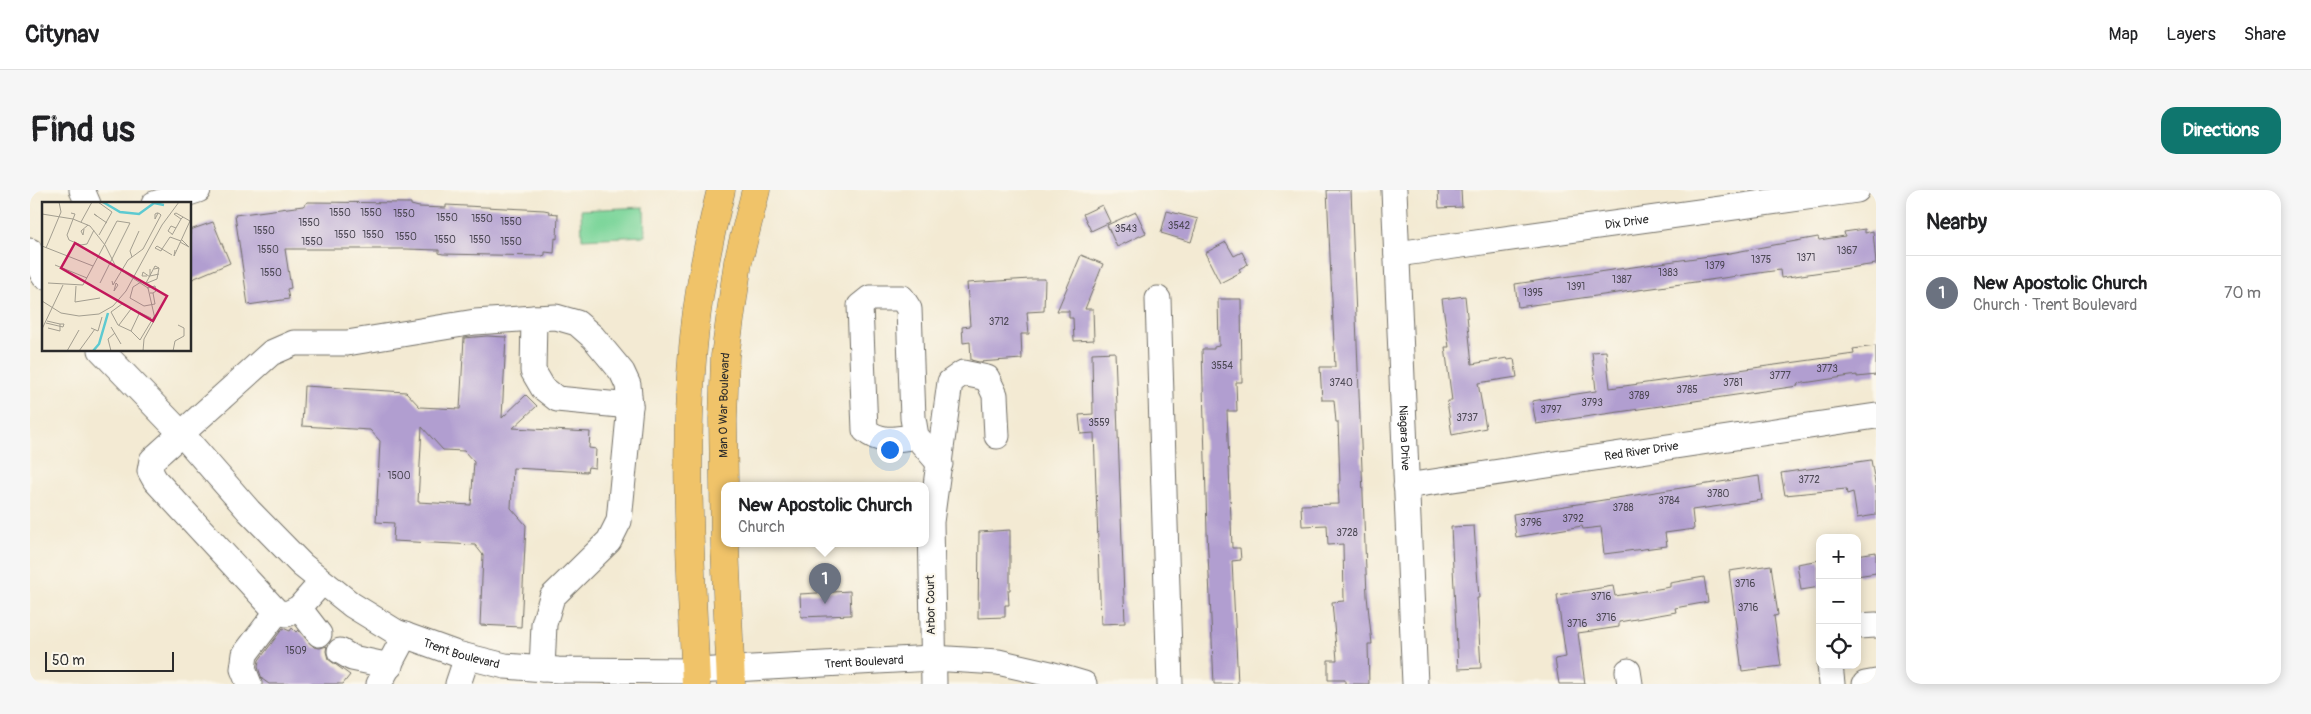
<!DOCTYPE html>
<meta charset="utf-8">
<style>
body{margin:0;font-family:Pangolin,sans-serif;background:#f6f6f6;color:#202124}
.controls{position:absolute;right:15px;bottom:15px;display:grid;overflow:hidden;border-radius:10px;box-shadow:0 2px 12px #0003}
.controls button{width:45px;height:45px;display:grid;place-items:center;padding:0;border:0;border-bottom:1px solid #e0e0e0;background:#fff;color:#202124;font:25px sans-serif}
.scale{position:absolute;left:15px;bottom:12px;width:129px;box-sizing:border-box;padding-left:5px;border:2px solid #2b2b2b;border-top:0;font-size:14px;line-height:18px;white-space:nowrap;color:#2b2b2b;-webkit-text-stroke:4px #fbf7ec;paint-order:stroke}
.you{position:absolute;left:859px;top:259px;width:18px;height:18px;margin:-12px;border:4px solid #fff;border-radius:50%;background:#1a73e8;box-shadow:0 0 0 8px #1a73e833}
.badge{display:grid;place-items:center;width:32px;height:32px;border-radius:50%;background:#0f766e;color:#fff;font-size:16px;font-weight:700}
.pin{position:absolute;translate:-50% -41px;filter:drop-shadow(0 1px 2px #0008)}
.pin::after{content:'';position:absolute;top:26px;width:18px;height:15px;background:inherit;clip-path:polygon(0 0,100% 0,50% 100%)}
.popup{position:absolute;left:691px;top:292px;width:208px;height:65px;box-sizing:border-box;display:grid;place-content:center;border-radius:10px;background:#fff;filter:drop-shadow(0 1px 4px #0005);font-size:16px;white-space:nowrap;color:#757577}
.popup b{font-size:19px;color:#202124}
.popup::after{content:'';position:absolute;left:50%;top:100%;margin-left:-10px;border:10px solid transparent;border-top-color:#fff}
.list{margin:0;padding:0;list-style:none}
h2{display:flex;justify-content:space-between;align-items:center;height:65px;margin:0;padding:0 20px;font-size:21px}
h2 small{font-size:16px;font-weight:400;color:#757577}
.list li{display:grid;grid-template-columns:32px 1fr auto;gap:15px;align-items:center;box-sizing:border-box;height:75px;padding:0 20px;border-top:1px solid #e0e0e0}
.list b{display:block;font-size:19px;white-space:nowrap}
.list p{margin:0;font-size:16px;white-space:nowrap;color:#757577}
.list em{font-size:16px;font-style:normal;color:#757577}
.icon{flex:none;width:28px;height:28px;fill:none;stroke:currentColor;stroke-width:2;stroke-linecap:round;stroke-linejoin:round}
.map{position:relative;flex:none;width:1846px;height:494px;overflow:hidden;border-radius:15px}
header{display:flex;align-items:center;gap:30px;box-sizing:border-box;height:70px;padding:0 25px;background:#fff;border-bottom:1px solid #e0e0e0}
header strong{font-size:24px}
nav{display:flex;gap:28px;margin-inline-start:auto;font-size:18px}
.intro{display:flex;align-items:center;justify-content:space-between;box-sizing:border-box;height:120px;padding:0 30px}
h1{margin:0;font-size:35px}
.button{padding:12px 22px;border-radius:15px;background:#0f766e;color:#fff;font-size:18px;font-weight:700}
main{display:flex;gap:30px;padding:0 30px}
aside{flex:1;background:#fff;border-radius:15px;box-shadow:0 2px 12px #0003}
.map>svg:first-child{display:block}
</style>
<header>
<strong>Citynav</strong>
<nav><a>Map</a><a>Layers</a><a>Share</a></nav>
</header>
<div class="intro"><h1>Find us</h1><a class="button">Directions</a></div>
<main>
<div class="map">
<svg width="1846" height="494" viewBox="0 0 1846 494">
<rect width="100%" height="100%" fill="#fbf7ec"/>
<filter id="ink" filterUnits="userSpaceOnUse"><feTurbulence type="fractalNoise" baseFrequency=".02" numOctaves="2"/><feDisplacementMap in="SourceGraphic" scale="10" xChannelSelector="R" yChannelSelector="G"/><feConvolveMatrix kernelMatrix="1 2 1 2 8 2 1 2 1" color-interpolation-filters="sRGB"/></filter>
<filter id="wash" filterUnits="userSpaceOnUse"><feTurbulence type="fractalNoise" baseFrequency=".0096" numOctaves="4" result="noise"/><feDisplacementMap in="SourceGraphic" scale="20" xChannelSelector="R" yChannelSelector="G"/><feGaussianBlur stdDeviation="1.12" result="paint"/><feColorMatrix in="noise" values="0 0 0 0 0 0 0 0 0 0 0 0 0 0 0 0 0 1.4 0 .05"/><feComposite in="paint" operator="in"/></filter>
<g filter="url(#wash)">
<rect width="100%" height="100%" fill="#f3ead3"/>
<path fill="#7ed69b" stroke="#548063" d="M614,17L615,46L552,49L551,20Z"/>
<g id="blocks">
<path fill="#b19ed0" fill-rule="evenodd" d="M1297,0H1321L1337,406L1342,454H1338L1339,494H1315V490H1298V470H1307L1302,412L1314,411L1313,354L1298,355L1297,335L1272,336L1271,315L1309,314L1308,294H1310L1308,232H1306L1304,210H1292L1290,177H1305Z
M1408,0H1431L1432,17L1409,18Z
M278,12L381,13V15L389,17L416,18V15L514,20L519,21V23L528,24L527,49L525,48L524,63L515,62V65L512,66L413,64L409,63V60L376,59H255L261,98L257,99L259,109L218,115L205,25L273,16Z
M1072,15L1080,32L1061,41L1053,24Z
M1137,21L1168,29L1161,52L1131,43Z
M1106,22L1116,43L1087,57L1077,35Z
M183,32L200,73L160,90V40Z
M1835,39V43L1843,41L1846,74L1751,88L1750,80L1488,117L1485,94L1700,63L1788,47L1789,50L1815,46L1814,42Z
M1196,52L1204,66L1212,62L1218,74L1209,79L1211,82L1190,93L1175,63Z
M1051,65L1073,74L1055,119H1063L1064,150L1044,151L1043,128H1039V121H1027Z
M1000,89H1015L1014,121L997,122L999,144H991L992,169L949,172L941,170L940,152L933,153L932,137L940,136L937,93Z
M1435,106L1442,174L1477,168L1478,170L1484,169L1487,187L1448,193L1456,238L1422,245L1417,211H1422L1415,157H1419L1412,109Z
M1188,109H1211L1212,192H1206L1207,221H1197L1202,358H1210L1211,370L1202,371L1208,494H1184L1183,472L1177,342L1172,159H1184V157L1189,156Z
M457,146L476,147L472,228L496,205L507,216L483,238L560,242L559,258L566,259L565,278L558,277L557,282L483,278L481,318L496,335L491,437L450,435L453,365L445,355L363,351L364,333L346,332L350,251L340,240L272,236L274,196L376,202L390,217L430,219L434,148ZM392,237L413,260L434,261L444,272L441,315L388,312Z
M1846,156V185L1827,187V185L1767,194L1768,196L1506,234L1502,211L1566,201L1562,162L1576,161L1580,198L1824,164L1823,159Z
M1085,162L1095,433L1071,434L1064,243L1051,244L1049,225L1063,224L1062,163Z
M1841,270L1846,298V325L1827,328L1823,302L1817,304L1816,299L1755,305L1751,283Z
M1729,286L1732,310L1662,320L1664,339L1635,343L1637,356L1574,364L1571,337L1553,339L1552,336L1486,347L1483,324Z
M1444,336L1449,408H1447L1451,478L1428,479L1421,337Z
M980,340V400H978L979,415H975V427L948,428L949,342Z
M1846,362V383L1827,386V365Z
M1790,370V397L1771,400L1767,374Z
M1741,375L1748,425L1744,426L1751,476L1712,481L1699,381Z
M1674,387L1678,412L1645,418L1646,422L1589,432V437L1548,443L1555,494H1529L1525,469L1536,467L1527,405L1583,396L1585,406L1640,397V393Z
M820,401L821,425L771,427L770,404Z
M253,438L260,441L262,438L266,442L268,440L284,457L290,458L297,456L296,461L298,469L320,485L313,494H239L232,489L228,477L229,470Z"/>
</g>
</g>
<g filter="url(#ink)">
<use href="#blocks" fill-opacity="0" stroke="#716e66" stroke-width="1"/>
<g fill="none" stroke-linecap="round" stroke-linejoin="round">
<g stroke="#716e66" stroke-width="27">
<g id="minor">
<path d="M52,0L58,14"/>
<path id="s1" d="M1364,0L1385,494"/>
<path d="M124,14L168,0"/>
<path d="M0,61L14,86"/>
<path id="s2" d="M1367,64L1827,0"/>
<path d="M1128,109L1140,494"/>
<path d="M504,128L503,181L513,198L527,209L600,216"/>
<path id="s3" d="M71,160L151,243L219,321L272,375L322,415L366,442L427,464L475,476L528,480L666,481L902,468L968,472L1020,484L1054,494"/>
<path d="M886,246C867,249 851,254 835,240L830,116L840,108H872L879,119L883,228L886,246L910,274"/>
<path id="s4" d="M1376,296L1846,226"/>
<path d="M292,392L269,418L257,424L247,422L125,290L120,281L122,270L241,163L264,153H317L445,132L504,128L526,127L547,133L563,147L592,182L598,195L600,216L589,331L579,351L522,407L514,434L512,479"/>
<path d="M269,418L289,444"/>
<path d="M1827,436L1846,435"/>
<path d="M310,461L322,468L360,476"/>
<path d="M1800,475L1802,494"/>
<path d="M1598,481L1600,494"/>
<path d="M219,494L213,479L215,464L247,422"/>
<path d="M349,494L375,445"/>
<path d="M428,494L437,467"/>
<path d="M904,494L901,332L920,192L933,183L957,188L965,205L967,246"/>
<path d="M1835,494L1846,492"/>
</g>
</g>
<g stroke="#716e66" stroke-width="29">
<g id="major">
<path d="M666,494C661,376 652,256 665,138C670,91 680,45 691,0"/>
<path id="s5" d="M701,494L695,356L693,230L695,166L708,72L726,0"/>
</g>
</g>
<use href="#minor" stroke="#fff" stroke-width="25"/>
<use href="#major" stroke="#f0c369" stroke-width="28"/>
</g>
</g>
<g text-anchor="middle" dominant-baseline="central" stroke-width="4.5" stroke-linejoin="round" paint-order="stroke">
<g font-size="10" fill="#4c4854">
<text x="310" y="23">1550</text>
<text x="341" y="23">1550</text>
<text x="374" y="24">1550</text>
<text x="417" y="28">1550</text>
<text x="452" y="29">1550</text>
<text x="481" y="32">1550</text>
<text x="279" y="33">1550</text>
<text x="1149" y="36">3542</text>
<text x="1096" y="39">3543</text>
<text x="234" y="41">1550</text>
<text x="315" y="45">1550</text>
<text x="343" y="45">1550</text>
<text x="376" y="47">1550</text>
<text x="415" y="50">1550</text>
<text x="450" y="50">1550</text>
<text x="282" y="52">1550</text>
<text x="481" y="52">1550</text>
<text x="238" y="60">1550</text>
<text x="1817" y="61">1367</text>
<text x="1776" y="68">1371</text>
<text x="1731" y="70">1375</text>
<text x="1685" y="76">1379</text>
<text x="241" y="83">1550</text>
<text x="1638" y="83">1383</text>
<text x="1592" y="90">1387</text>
<text x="1546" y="97">1391</text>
<text x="1503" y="103">1395</text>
<text x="969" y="132">3712</text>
<text x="1192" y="176">3554</text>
<text x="1797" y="179">3773</text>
<text x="1750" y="186">3777</text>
<text x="1311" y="193">3740</text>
<text x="1703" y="193">3781</text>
<text x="1657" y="200">3785</text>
<text x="1609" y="206">3789</text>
<text x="1562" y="213">3793</text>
<text x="1521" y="220">3797</text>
<text x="1437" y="228">3737</text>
<text x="1069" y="233">3559</text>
<text x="369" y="286">1500</text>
<text x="1779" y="290">3772</text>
<text x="1688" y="304">3780</text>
<text x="1639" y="311">3784</text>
<text x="1593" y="318">3788</text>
<text x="1543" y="329">3792</text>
<text x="1501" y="333">3796</text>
<text x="1317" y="343">3728</text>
<text x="1715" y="394">3716</text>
<text x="1571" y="407">3716</text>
<text x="1718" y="418">3716</text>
<text x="1576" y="428">3716</text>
<text x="1547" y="434">3716</text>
<text x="266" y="461">1509</text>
</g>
<g font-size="12" fill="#2b2b2b" stroke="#fbf7ec">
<text stroke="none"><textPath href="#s2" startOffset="232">Dix Drive</textPath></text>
<text stroke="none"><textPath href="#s5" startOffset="279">Man O War Boulevard</textPath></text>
<text stroke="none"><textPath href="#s1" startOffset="248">Niagara Drive</textPath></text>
<text stroke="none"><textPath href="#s4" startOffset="238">Red River Drive</textPath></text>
<text transform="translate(901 415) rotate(-91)">Arbor Court</text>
<text stroke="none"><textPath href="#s3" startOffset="479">Trent Boulevard</textPath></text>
<text stroke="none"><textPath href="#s3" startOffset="884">Trent Boulevard</textPath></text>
</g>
</g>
<g transform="translate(12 12)">
<rect width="149" height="149" fill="#f3ead3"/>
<path fill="none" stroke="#5dcad1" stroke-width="2.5" d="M61,0L78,10L97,12L112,1L122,3M51,149L57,142L66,111"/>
<path fill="none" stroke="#a39e90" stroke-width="1" d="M56,0L70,10L57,33M81,0H99M29,11L33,12L25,33L27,38L39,43L45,42L52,28M0,12L31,17L48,24L63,43L74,65L106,86L113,117L102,137L101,149M55,14L52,12L65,21M141,15L139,17L132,12L134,11L148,19L149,20M39,20L50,0M42,27L41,33L39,29L46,23M130,32L126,29L129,24L134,26M130,33L139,17M138,40L147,45L140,38M0,44L51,64M115,44L120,47L119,49L113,46ZM4,46L19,10L17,0M133,48L132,54L148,19M130,53L120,47L128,35L139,39M90,55L88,49L97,29M13,63L45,76M108,67V74L117,72M105,74H100L101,70L108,75M70,79L71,83L86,58L101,47L119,13L118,12L116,11H115L113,12V17L116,11M99,80L91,85L88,96L102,104L113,102L111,91H108M6,81L41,83L75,19L88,21L58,81M74,81L72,89L76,83L74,81M104,81L113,64L117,66M105,81L115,77L117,66L112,67M34,84L33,100L58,96M105,86L113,84L114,89L111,91M0,99L19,111L37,114L57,112L71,104L84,89L120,23L137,0M109,116L80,102L69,110L76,123L89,129L98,138L113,113M5,119L18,122V129L6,126M4,121L21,125L22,122H18M77,123L89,107M69,125L79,142M49,126L56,129L60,115M0,127L21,83M89,129L97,112M25,149L37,128M37,149L53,127M69,149L66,137L73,131M131,149L133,139L142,134V126L136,123"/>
<path fill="#c2185b" fill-opacity="0.15" stroke="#c2185b" stroke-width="2.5" d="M33,41L125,94L111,119L19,66Z"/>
<rect width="149" height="149" fill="none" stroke="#2b2b2b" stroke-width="2.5"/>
</g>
</svg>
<div class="controls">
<button>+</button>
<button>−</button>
<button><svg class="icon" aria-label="locate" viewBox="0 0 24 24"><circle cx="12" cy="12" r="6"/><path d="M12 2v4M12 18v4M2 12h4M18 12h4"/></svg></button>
</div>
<div class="scale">50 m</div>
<div class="you"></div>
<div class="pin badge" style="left:795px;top:414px;background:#6b7280">1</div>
<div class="popup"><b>New Apostolic Church</b>Church</div>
</div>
<aside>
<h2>Nearby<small></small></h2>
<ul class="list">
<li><span class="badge" style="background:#6b7280">1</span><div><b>New Apostolic Church</b><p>Church · Trent Boulevard</p></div><em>70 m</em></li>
</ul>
</aside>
</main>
